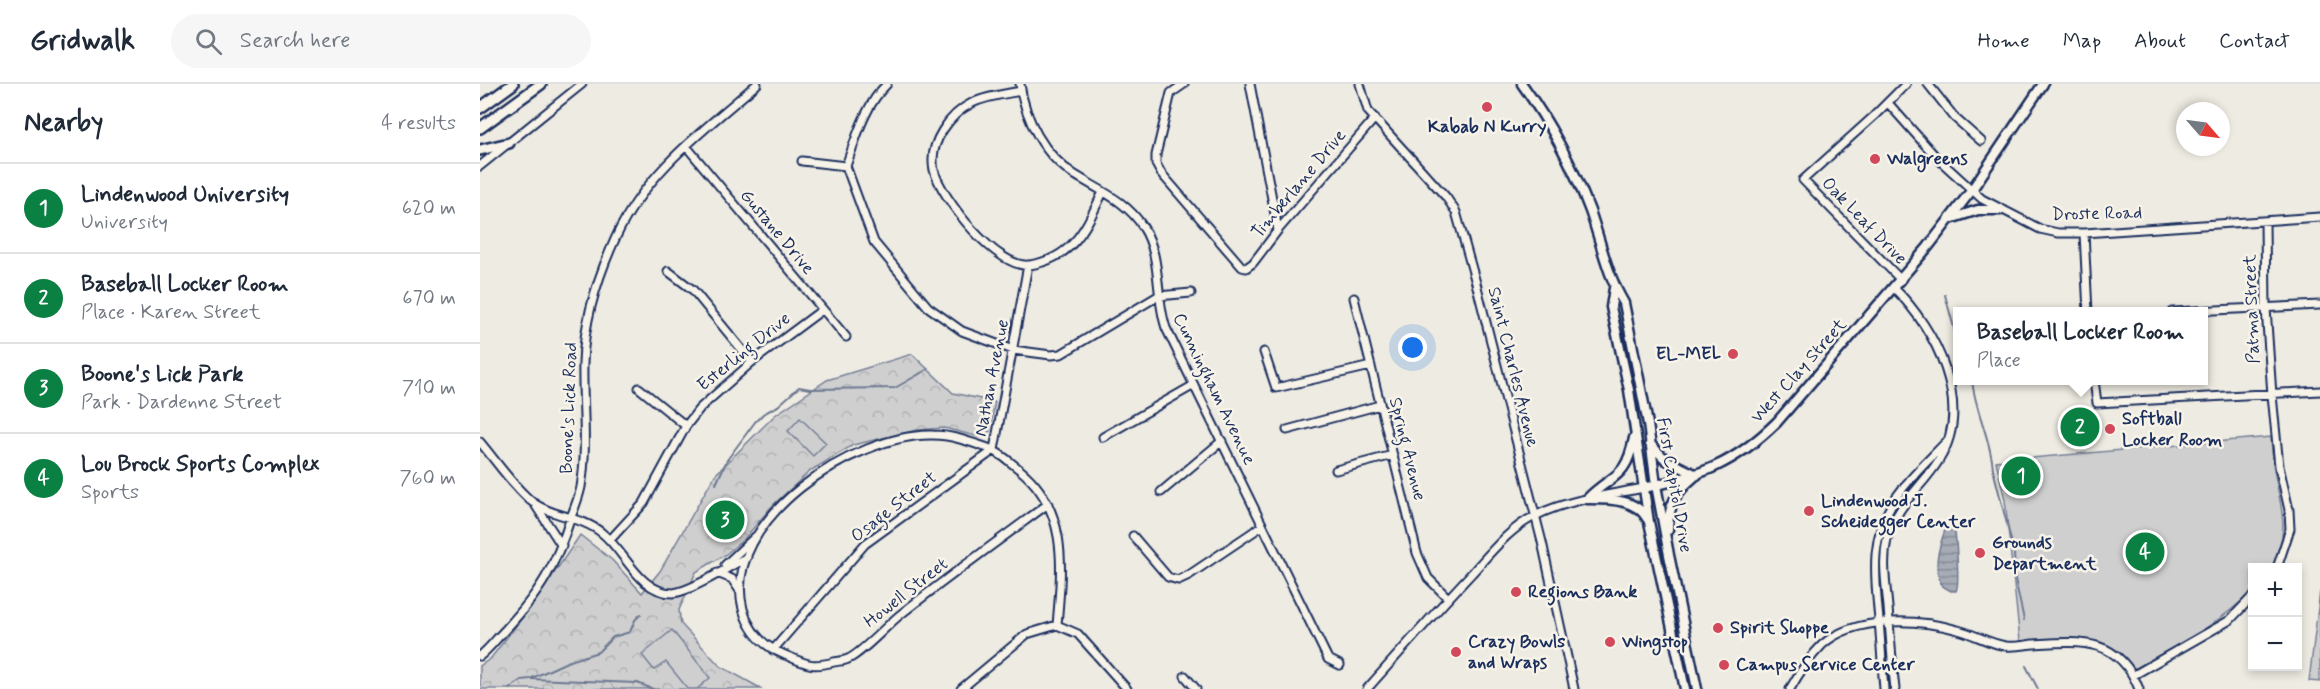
<!DOCTYPE html>
<meta charset="utf-8">
<style>
body{margin:0;font-family:Mynerve,sans-serif;background:#f6f6f7;color:#1f2937}
.controls{position:absolute;right:18px;bottom:18px;display:grid;overflow:hidden;border-radius:0px;box-shadow:0 3px 9px #0003}
.controls button{width:54px;height:54px;display:grid;place-items:center;padding:0;border:0;border-bottom:2px solid #e0e1e3;background:#fff;color:#1f2937;font:30px sans-serif}
.compass{position:absolute;left:1696px;top:18px;width:54px;height:54px;border-radius:50%;background:#fff;box-shadow:0 3px 9px #0003;rotate:118deg}
.you{position:absolute;left:933px;top:264px;width:21px;height:21px;margin:-15px;border:4px solid #fff;border-radius:50%;background:#1a73e8;box-shadow:0 0 0 9px #1a73e833}
.badge{display:grid;place-items:center;width:39px;height:39px;border-radius:50%;background:#0b8043;color:#fff;font-size:20px;font-weight:700}
.pin{position:absolute;translate:-50% -50%;border:3px solid #fff;box-shadow:0 2px 6px #0006}
.popup{position:absolute;left:1473px;top:223px;width:255px;height:78px;box-sizing:border-box;display:grid;place-content:center;border-radius:0px;background:#fff;filter:drop-shadow(0 2px 4px #0005);font-size:20px;white-space:nowrap;color:#747a83}
.popup b{font-size:22px;color:#1f2937}
.popup::after{content:'';position:absolute;left:50%;top:100%;margin-left:-12px;border:12px solid transparent;border-top-color:#fff}
.list{margin:0;padding:0;list-style:none}
h2{display:flex;justify-content:space-between;align-items:center;height:78px;margin:0;padding:0 24px;font-size:26px}
h2 small{font-size:20px;font-weight:400;color:#747a83}
.list li{display:grid;grid-template-columns:39px 1fr auto;gap:18px;align-items:center;box-sizing:border-box;height:90px;padding:0 24px;border-top:2px solid #e0e1e3}
.list b{display:block;font-size:22px;white-space:nowrap}
.list p{margin:0;font-size:20px;white-space:nowrap;color:#747a83}
.list em{font-size:20px;font-style:normal;color:#747a83}
.icon{flex:none;width:33px;height:33px;fill:none;stroke:currentColor;stroke-width:2;stroke-linecap:round;stroke-linejoin:round}
.map{position:relative;flex:none;width:1840px;height:605px;overflow:hidden}
header{display:flex;align-items:center;gap:36px;box-sizing:border-box;height:84px;padding:0 30px;background:#fff;border-bottom:2px solid #e0e1e3}
header strong{font-size:28px}
nav{display:flex;gap:33px;margin-inline-start:auto;font-size:21px}
.search{width:420px;height:54px;background:#f6f6f7;display:flex;align-items:center;gap:15px;box-sizing:border-box;padding:0 21px;border-radius:33px;color:#747a83;font-size:22px}
main{display:flex}
aside{flex:1;background:#fff}
.map>svg:first-child{display:block}
</style>
<header>
<strong>Gridwalk</strong>
<div class="search"><svg class="icon" aria-label="search" viewBox="0 0 24 24"><circle cx="10" cy="10" r="6"/><path d="M15 15l6 6"/></svg>Search here</div>
<nav><a>Home</a><a>Map</a><a>About</a><a>Contact</a></nav>
</header>
<main>
<aside>
<h2>Nearby<small>4 results</small></h2>
<ul class="list">
<li><span class="badge">1</span><div><b>Lindenwood University</b><p>University</p></div><em>620 m</em></li>
<li><span class="badge">2</span><div><b>Baseball Locker Room</b><p>Place · Karen Street</p></div><em>670 m</em></li>
<li><span class="badge">3</span><div><b>Boone's Lick Park</b><p>Park · Dardenne Street</p></div><em>710 m</em></li>
<li><span class="badge">4</span><div><b>Lou Brock Sports Complex</b><p>Sports</p></div><em>760 m</em></li>
</ul>
</aside>
<div class="map">
<svg width="1840" height="605" viewBox="0 0 1840 605">
<defs>
<pattern id="park-crowns" width="20" height="18" patternUnits="userSpaceOnUse" patternTransform="scale(1.5)"><rect width="20" height="18" fill="#cfcfcf"/><path d="M2 6a3 3 0 1 1 6 0M12 15a3 3 0 1 1 6 0" fill="none" stroke="#b1b2b4"/></pattern>
<pattern id="water-rules" width="6" height="5" patternUnits="userSpaceOnUse" patternTransform="scale(1.5)"><rect width="6" height="5" fill="#a6abb5"/><path d="M0 2.5h6" fill="none" stroke="#868c96"/></pattern>
</defs>
<rect width="100%" height="100%" fill="#eeebe2"/>
<filter id="ink" filterUnits="userSpaceOnUse"><feTurbulence type="fractalNoise" baseFrequency=".0167" numOctaves="2"/><feDisplacementMap in="SourceGraphic" scale="12" xChannelSelector="R" yChannelSelector="G"/><feConvolveMatrix kernelMatrix="1 2 1 2 8 2 1 2 1" color-interpolation-filters="sRGB"/></filter>
<g filter="url(#ink)">
<path fill="url(#park-crowns)" stroke="#757f96" stroke-width="1.5" d="M432,270L473,309L515,318L510,347L500,353L464,344L437,346L373,361L330,387L293,421L264,455L245,471L216,488L199,526L201,540L240,582L282,605H0V582L11,574L56,516L100,451L132,476L162,509L180,487L235,391L295,331L347,296Z"/>
<path fill="#cfcfcf" stroke="#757f96" stroke-width="1.5" d="M320,334L346,359L333,372L308,347Z
M1791,353C1792,365 1792,378 1795,391C1802,428 1810,447 1792,483L1772,484V507C1739,541 1697,561 1656,584L1652,583C1614,541 1588,560 1540,557L1525,416L1516,377Z
M1840,507V598L1829,597Z
M192,546L230,594L217,605H208L186,578L174,586L162,571Z"/>
<path fill="url(#water-rules)" stroke="#6e7992" stroke-width="1.5" d="M1466,443H1474C1476,453 1480,500 1476,507H1471L1462,502C1452,480 1459,464 1466,443Z"/>
<g fill="none" stroke-linecap="round" stroke-linejoin="round">
<path stroke="#6e7992" stroke-width="2" d="M1465,211L1477,255
M1492,296C1495,327 1511,355 1513,385L1534,468L1535,495L1544,536
M236,400L247,376L275,338L283,330L298,322L319,303L330,305L415,304L448,285
M1546,582L1558,605
M51,595L157,599L173,605
M29,605L41,596L50,595L87,578L118,568L133,553L150,548L155,536L161,530"/>
<g stroke="#1b2f5e" stroke-width="11">
<path id="minor" d="M407,0C385,21 376,54 366,82L394,158L448,223L482,247L533,266L571,271L581,270L678,212L711,209
M540,0C545,35 564,72 595,91C619,106 647,117 663,143C682,173 675,212 686,244L848,575L860,581
M704,0L691,9L676,71V80L681,89L762,183L766,184L773,179L798,146L895,34
M770,0L798,146
M880,0L888,27L966,113L976,128L996,199L1062,458L1094,605
M1448,0L1475,34L1501,57
M541,7C525,10 507,12 492,19C470,30 448,59 454,86C461,114 518,186 550,181C594,174 606,143 623,108
M1408,19L1456,73L1502,115L1560,145L1578,149H1604L1840,133
M206,62L366,253
M322,77L366,82
M0,82L102,0
M1785,137L1786,224L1792,311L1799,382L1809,426L1810,445L1797,484
M1604,149L1608,228
M188,187L213,206L272,278
M1421,196L1323,96L1394,32L1426,0
M1414,204C1456,245 1494,321 1459,376C1441,405 1417,419 1407,455C1402,478 1406,501 1408,523C1410,551 1412,578 1415,605
M874,214L937,469L948,494L968,514
M1692,228L1840,221
M784,268L796,304L891,282
M1614,296L1617,319L1840,307
M159,304L206,342
M807,346L900,321
M623,353L714,301
M0,358C16,377 32,401 51,417C71,433 102,432 122,449C145,467 159,509 193,509C210,508 251,482 267,473
M514,366L548,181
M856,386L913,371
M681,408L742,357
M568,420C519,456 469,492 421,530C408,540 381,570 368,575C364,577 358,577 354,578C330,584 327,580 305,571C284,563 269,547 263,525C240,436 376,349 453,351C472,351 490,358 508,364C519,368 529,377 539,385C589,425 582,483 577,541
M56,422L82,462
M653,452L688,493L698,496L709,491L782,442
M130,456L164,419L206,342L220,324L272,278L342,226
M245,481L276,452
M237,489L252,495L260,507
M293,566L385,460L514,366
M0,572C10,564 17,554 25,546C61,507 75,483 91,433C95,423 99,413 101,403C108,362 102,321 103,280C104,236 118,192 136,153C166,88 224,46 277,0
M1654,591L1750,536L1772,513
M705,592L716,605
M481,605L547,550L577,541L598,550L647,605
M887,605C922,566 956,527 992,489C1011,468 1031,443 1057,431C1090,415 1128,411 1164,404
M1310,605C1319,589 1329,574 1342,561C1375,531 1439,535 1478,546C1494,550 1510,560 1526,562C1534,563 1545,561 1553,560C1601,557 1639,553 1659,605
M1404,605C1402,582 1401,559 1399,536C1395,492 1389,454 1415,415C1429,394 1448,377 1465,359"/>
</g>
<g stroke="#1b2f5e" stroke-width="13">
<path id="major" d="M1042,0C1070,39 1093,82 1110,127C1121,158 1127,191 1144,219L1168,340L1176,401L1189,471L1217,605
M1470,135L1498,126H1521
M1134,204L1131,223L1149,306L1169,438L1205,605
M1170,360L1186,376L1217,391
M1164,404C1222,391 1253,381 1297,338L1448,163L1491,107L1563,0
M1107,415C1133,389 1146,396 1154,354
M1107,415C1128,415 1157,414 1168,436
M1188,446C1188,422 1196,408 1214,393"/>
</g>
<g stroke="#1b2f5e" stroke-width="14">
<path id="highway" d="M0,24L33,0
M0,44L61,0
M0,66L29,59"/>
</g>
<use href="#minor" stroke="#f7f3e8" stroke-width="7"/>
<use href="#major" stroke="#f7f3e8" stroke-width="8"/>
<use href="#highway" stroke="#f7f3e8" stroke-width="9"/>
</g>
</g>
<g fill="#d1495b" stroke="#f7f3e8" stroke-width="2">
<circle cx="1007" cy="23" r="6"/>
<circle cx="1395" cy="75" r="6"/>
<circle cx="1253" cy="270" r="6"/>
<circle cx="1630" cy="345" r="6"/>
<circle cx="1329" cy="427" r="6"/>
<circle cx="1500" cy="469" r="6"/>
<circle cx="1036" cy="508" r="6"/>
<circle cx="1238" cy="544" r="6"/>
<circle cx="1130" cy="558" r="6"/>
<circle cx="976" cy="568" r="6"/>
<circle cx="1244" cy="581" r="6"/>
</g>
<g text-anchor="middle" dominant-baseline="central" stroke-width="5" stroke-linejoin="round" paint-order="stroke">
<g font-size="18" font-weight="bold" fill="#1b2f5e" stroke="#f7f3e8" text-anchor="start">
<text x="1007" y="43" text-anchor="middle">Kabab N Kurry</text>
<text x="1407" y="75">Walgreens</text>
<text x="1241" y="270" text-anchor="end">EL-MEL</text>
<text x="1642" y="335">Softball<tspan x="1642" dy="21">Locker Room</tspan></text>
<text x="1341" y="417">Lindenwood J.<tspan x="1341" dy="21">Scheidegger Center</tspan></text>
<text x="1512" y="459">Grounds<tspan x="1512" dy="21">Department</tspan></text>
<text x="1048" y="508">Regions Bank</text>
<text x="1250" y="544">Spirit Shoppe</text>
<text x="988" y="558">Crazy Bowls<tspan x="988" dy="21">and Wraps</tspan></text>
<text x="1142" y="558">Wingstop</text>
<text x="1256" y="581">Campus Service Center</text>
</g>
<g font-size="18" fill="#1b2f5e" stroke="#f7f3e8">
<text transform="translate(819 100) rotate(-50)">Timberlane Drive</text>
<text transform="translate(1617 130) rotate(-1)">Droste Road</text>
<text transform="translate(1384 137) rotate(46)">Oak Leaf Drive</text>
<text transform="translate(297 148) rotate(50)">Gustane Drive</text>
<text transform="translate(1772 225) rotate(-92)">Patma Street</text>
<text transform="translate(264 268) rotate(-39)">Esterling Drive</text>
<text transform="translate(1033 283) rotate(76)">Saint Charles Avenue</text>
<text transform="translate(1319 287) rotate(-48)">West Clay Street</text>
<text transform="translate(512 294) rotate(-79)">Nathan Avenue</text>
<text transform="translate(734 305) rotate(64)">Cunningham Avenue</text>
<text transform="translate(89 324) rotate(-88)">Boone's Lick Road</text>
<text transform="translate(927 365) rotate(76)">Spring Avenue</text>
<text transform="translate(1194 401) rotate(80)">First Capitol Drive</text>
<text transform="translate(414 423) rotate(-38)">Osage Street</text>
<text transform="translate(426 509) rotate(-38)">Howell Street</text>
</g>
</g>
</svg>
<div class="controls">
<button>+</button>
<button>−</button>
</div>
<svg class="compass" viewBox="-18 -18 36 36"><path d="M0-13l5 13h-10z" fill="#e53935"/><path d="M0 13l5-13h-10z" fill="#747a83"/></svg>
<div class="you"></div>
<div class="pin badge" style="left:1541px;top:392px">1</div>
<div class="pin badge" style="left:1600px;top:343px">2</div>
<div class="popup"><b>Baseball Locker Room</b>Place</div>
<div class="pin badge" style="left:245px;top:436px">3</div>
<div class="pin badge" style="left:1665px;top:468px">4</div>
</div>
</main>
